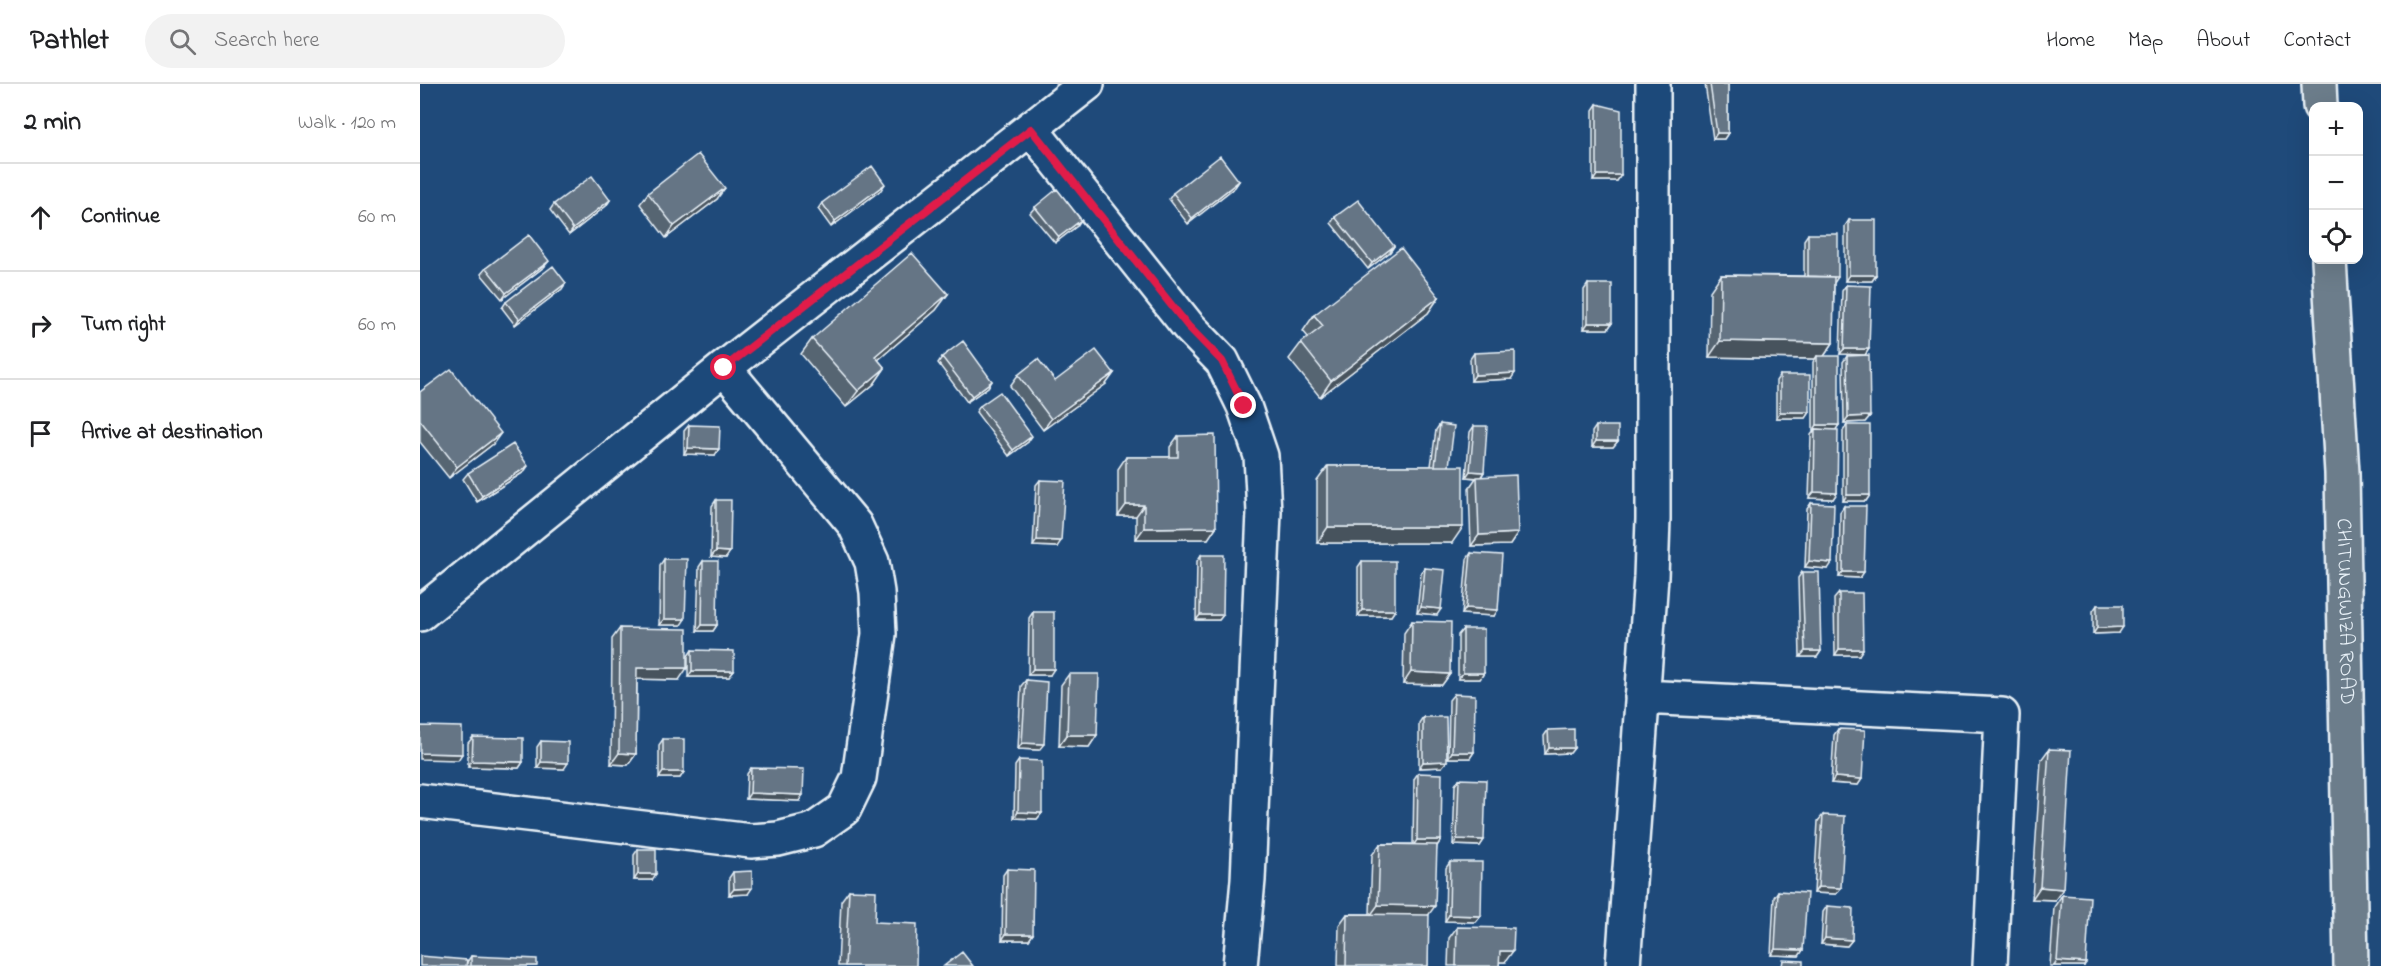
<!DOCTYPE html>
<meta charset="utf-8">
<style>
body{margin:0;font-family:"Indie Flower",sans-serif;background:#f2f2f2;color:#202124}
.controls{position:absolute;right:18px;top:18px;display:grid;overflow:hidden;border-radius:12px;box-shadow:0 6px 24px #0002}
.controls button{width:54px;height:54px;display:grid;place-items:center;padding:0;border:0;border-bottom:2px solid #e0e0e0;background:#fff;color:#202124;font:30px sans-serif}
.stop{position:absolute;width:18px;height:18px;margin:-14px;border:4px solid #e11d48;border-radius:50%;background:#fff}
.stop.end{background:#e11d48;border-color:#fff;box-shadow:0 2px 6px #0008}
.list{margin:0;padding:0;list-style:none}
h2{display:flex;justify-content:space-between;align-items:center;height:78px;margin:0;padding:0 24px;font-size:26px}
h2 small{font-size:20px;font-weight:400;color:#757577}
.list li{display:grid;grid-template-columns:39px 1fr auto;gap:18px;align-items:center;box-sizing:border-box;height:108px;padding:0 24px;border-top:2px solid #e0e0e0}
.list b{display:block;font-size:22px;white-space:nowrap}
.list em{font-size:20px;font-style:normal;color:#757577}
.icon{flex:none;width:33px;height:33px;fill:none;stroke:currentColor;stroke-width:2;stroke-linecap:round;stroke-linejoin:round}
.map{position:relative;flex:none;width:1961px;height:882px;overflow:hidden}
header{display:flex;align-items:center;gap:36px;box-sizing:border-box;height:84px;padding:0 30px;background:#fff;border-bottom:2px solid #e0e0e0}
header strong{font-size:28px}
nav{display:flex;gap:33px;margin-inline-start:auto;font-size:21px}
.search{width:420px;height:54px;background:#f2f2f2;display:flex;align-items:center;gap:15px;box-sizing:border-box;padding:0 21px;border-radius:33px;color:#757577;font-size:22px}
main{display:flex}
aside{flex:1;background:#fff}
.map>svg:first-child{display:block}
</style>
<header>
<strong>Pathlet</strong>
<div class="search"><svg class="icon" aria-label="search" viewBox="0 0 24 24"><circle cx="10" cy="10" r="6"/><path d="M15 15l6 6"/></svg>Search here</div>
<nav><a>Home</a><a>Map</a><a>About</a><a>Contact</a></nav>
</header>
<main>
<aside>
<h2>2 min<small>Walk · 120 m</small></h2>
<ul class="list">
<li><svg class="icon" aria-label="ahead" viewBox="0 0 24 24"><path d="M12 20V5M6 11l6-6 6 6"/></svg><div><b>Continue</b></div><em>60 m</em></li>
<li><svg class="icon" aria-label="right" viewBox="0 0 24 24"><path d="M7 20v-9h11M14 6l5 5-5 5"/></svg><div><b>Turn right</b></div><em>60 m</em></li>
<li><svg class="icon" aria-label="arrive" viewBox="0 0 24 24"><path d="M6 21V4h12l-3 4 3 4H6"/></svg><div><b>Arrive at destination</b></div></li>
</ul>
</aside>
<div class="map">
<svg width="1961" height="882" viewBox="0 0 1961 882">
<rect width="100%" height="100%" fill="#1f4a7a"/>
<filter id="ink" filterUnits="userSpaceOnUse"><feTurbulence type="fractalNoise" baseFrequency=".0167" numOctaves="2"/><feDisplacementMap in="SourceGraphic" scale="12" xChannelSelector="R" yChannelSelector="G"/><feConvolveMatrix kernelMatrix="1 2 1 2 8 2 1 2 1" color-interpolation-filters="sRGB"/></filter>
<g filter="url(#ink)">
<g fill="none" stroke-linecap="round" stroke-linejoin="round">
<g stroke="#e8f1f8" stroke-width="38">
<path id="minor" d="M611,45L768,242L802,277L824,322L841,372L844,428L828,796L820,882
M0,530L304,284L667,0
M1222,613L1582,631L1570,882
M0,717L331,757L358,755L394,746L424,725L439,694L459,550L457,508L452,478L435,441L304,284
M1203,882L1231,493L1233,435V0"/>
</g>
<g stroke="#e8f1f8" stroke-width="38">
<g id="primary">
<path d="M1899,0L1900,22"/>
<path id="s1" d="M1909,176L1922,389L1931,882"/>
</g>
</g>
<use href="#minor" stroke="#1f4a7a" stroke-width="33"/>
<use href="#primary" stroke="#6c7d8b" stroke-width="33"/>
</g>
<path fill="#576572" stroke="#e8f1f8" stroke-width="1.5" d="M1285,0H1308V49L1304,55H1293Z
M1177,20L1201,91L1197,97H1173V26Z
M819,97L815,103L768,140L749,115L753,109Z
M461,106L411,143L398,125L402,119Z
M228,109L297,115L246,154L220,120Z
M190,116L186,122L149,151L130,126L134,120Z
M615,123L657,142L635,159L610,129Z
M915,133L974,162L970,168L948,185L911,139Z
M1429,136L1456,191L1452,197H1425V142Z
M1388,150L1418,193L1414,199L1413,259L1404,272L1419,341L1415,346L1417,409L1413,415L1389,414L1391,351L1394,347H1393V278L1395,275L1289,273L1290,207L1301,191L1384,192V156Z
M124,183L82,215L61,190L66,184Z
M1168,200L1192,239L1188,245H1164V206Z
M1426,201L1449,265L1445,271L1420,270L1422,207Z
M142,205L95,241L82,224L86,218Z
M528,210L516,226L458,276L465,284L454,300L426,323L381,270L392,255Z
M1019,213L1008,229L900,313L869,275L881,259L888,253L883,247L894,231Z
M1054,269L1091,295L1051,297L1050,275Z
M1427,272L1450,332L1445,338L1424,339L1423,278Z
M522,273L572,297L568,303L547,318L518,279Z
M694,289L686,300L623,346L590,302L598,291L635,297Z
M1360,291L1390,328L1386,334H1356V297Z
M0,308L73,360L29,394L0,358Z
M560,322L608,358L589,372L556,328Z
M1020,340L1029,382L1032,459H897V397L908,382H1011L1016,346Z
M269,341L295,371L264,370V347Z
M1427,341L1450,411L1446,417H1423V347Z
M1054,342L1064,388L1061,393L1098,449L1090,461L1051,462L1049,404L1056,394L1046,393L1050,348Z
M1176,342L1198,357L1193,363H1172V348Z
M758,352L796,443L788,455H716V432H698V385L706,373H750V363Z
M104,388L57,418L43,395L48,389Z
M620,396L637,463L613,462L616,401Z
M296,416L306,474L291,473L292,422Z
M1391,419L1408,485L1385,483L1387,425Z
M1424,422L1440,494L1419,493L1420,428Z
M1051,469L1074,532L1042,530L1047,475Z
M781,471L803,531L799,536H776L777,477Z
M244,475L261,541H239L240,481Z
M283,477L297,541L293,547H277L279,483Z
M942,477L975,526L971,532H938V483Z
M1005,484L1017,531L997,529L1001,489Z
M1382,488L1401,567L1397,573H1380L1378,494Z
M1419,509L1439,571H1415L1414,515Z
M1677,521L1699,549L1673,550V527Z
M613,528L630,591H608L609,534Z
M992,537L1030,590L1022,601L983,600L984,549Z
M200,544L259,596L217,595L216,670L208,681L191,680L192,555Z
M1043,545L1064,589L1060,595H1038V551Z
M272,566L314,587L309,593H268V572Z
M649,590L677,651L669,663L639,662L641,601Z
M606,596L619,666L598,665L601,602Z
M1034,610L1054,668L1050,674H1028L1029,616Z
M1003,633L1022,683L999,684V639Z
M1418,645L1442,695L1438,701L1411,699L1414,651Z
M1128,646L1154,664L1150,669L1125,670L1124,652Z
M53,653L103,678L99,684L48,683V659Z
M243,655L264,688L260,694H239V661Z
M121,657L144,685L117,684V663Z
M1629,665L1635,816L1612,815L1621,676Z
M599,676L622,729L617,735L594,734L595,682Z
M331,684L379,717L326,715L327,690Z
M998,689L1021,756L1017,762L1008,831V882H918L919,841L927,830H950L952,771L960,760H993L994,695Z
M1039,695L1064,756L1060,762L1033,761L1035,701Z
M1403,731L1416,810L1394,809L1398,737Z
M218,765L232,796H214V771Z
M1030,778L1061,832L1056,838L1025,837L1026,784Z
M587,785L613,850L609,856H582L583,791Z
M313,788L328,810L309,811V794Z
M429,806L455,838L496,882H418L421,817Z
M1358,807L1383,866L1379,872L1351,871L1354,813Z
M1642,811L1664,882H1630L1634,823Z
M1407,822L1432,856L1427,862L1401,860L1403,828Z
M1037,843L1085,878H1079V882H1028L1029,854Z
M51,872L117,882H47V878Z"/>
<path fill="#47525d" stroke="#e8f1f8" stroke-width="1.5" d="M1297,49H1308L1304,55H1293Z
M1177,91H1201L1197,97H1173Z
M819,97L815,103L768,140L772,134Z
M465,100L461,106L411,143L415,137Z
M305,104L297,115L246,154L254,142Z
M190,116L186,122L149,151L153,145Z
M661,136L657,142L635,159L639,153Z
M974,162L970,168L948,185L952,179Z
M129,177L124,183L82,215L86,209Z
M1429,191H1456L1452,197H1425Z
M146,199L142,205L95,241L99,235Z
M528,210L516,226L444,288L455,272Z
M1019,213L1008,229L900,313L911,297Z
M1168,239H1192L1188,245H1164Z
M1300,257L1413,259L1402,275L1397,272L1395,275L1289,273Z
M1424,265H1449L1445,271L1420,270Z
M465,284L454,300L426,323L438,307Z
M694,289L686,300L623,346L631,335Z
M1095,289L1091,295L1051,297L1055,291Z
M572,297L568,303L547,318L552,312Z
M1360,328H1390L1386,334H1356Z
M1450,332L1445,338L1424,339L1428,333Z
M1397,341H1419L1415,347L1395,345L1393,347Z
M81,349L73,360L29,394L37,383Z
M612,352L608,358L589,372L593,366Z
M1176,357H1198L1193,363H1172Z
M268,364L299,365L295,371L264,370Z
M108,382L104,388L57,418L62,412Z
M1050,387L1064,388L1060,394L1046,393Z
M1394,408L1417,409L1413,415L1389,414Z
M1427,411H1450L1446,417H1423Z
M706,421H724L716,432H698Z
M796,443L788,455H716L724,444Z
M908,443H1043L1032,459H897Z
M1098,449L1090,461L1051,462L1059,451Z
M617,456L641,457L637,463L613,462Z
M296,467L310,468L306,474L291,473Z
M1389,477L1412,479L1408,485L1385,483Z
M1423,488H1444L1440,494L1419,493Z
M1001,523L1021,525L1017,531L997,529Z
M1046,524L1078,526L1074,532L1042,530Z
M942,526H975L971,532H938Z
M780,531H803L799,536H776Z
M244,535H265L261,541H239Z
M282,541H297L293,547H277Z
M1703,543L1699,549L1673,550L1677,544Z
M1419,565H1443L1439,571H1415Z
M1385,567H1401L1397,573H1380Z
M217,584H267L259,596L209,595Z
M613,585H634L630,591H608Z
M272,587H314L309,593H268Z
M991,588L1030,590L1022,601L983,600Z
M1043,589H1064L1060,595H1038Z
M647,651H677L669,663L639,662Z
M602,659L624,660L619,666L598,665Z
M1129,664H1154L1150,669L1125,670Z
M1032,668H1054L1050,674H1028Z
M0,669L42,670L38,676L0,675Z
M199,669L216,670L208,681L191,680Z
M52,677L103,678L99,684L48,683Z
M1027,677L1022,683L999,684L1003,678Z
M121,678L148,679L144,685L117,684Z
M243,688H264L260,694H239Z
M1415,693L1442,695L1438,701L1411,699Z
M330,709L383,711L379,717L326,715Z
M598,728L622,729L617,735L594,734Z
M1037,755L1064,756L1060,762L1033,761Z
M997,756H1021L1017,762H993Z
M218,790H236L232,796H214Z
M1398,803L1421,804L1416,810L1394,809Z
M1620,803L1643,805L1635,816L1612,815Z
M332,804L328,810L309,811L314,805Z
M958,821L1015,822L1007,833L950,832Z
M1029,831L1061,832L1056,838L1025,837Z
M586,850H613L609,856H582Z
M1405,854L1432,856L1427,862L1401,860Z
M1355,865L1383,866L1379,872L1351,871Z
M1080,867H1093L1085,878H1072Z
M1637,877L1666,879L1664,882H1634Z"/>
<path fill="#657585" stroke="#e8f1f8" stroke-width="1.5" d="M1290,0H1308V49H1297Z
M1177,20L1201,26V91H1177Z
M278,70L305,104L254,142L228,109Z
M800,72L819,97L772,134L753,109Z
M452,82L465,100L415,137L402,119Z
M172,92L190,116L153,145L134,120Z
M637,105L661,136L639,153L615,123Z
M938,116L974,162L952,179L915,133Z
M1429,136H1456V191H1429Z
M1388,150H1418V193L1388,192Z
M109,151L129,177L86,209L66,184Z
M981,164L1019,213L911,297L881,259L903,242L894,231Z
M492,169L528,210L455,272L465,284L438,307L392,255Z
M133,182L146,199L99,235L86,218Z
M1301,191L1414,193L1413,259L1300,257Z
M1168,200H1192V239H1168Z
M1426,201L1451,202L1449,265H1424Z
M543,257L572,297L552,312L522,273Z
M676,266L694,289L631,335L598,291L618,275L635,297Z
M1095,267V289L1055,291L1054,269Z
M1449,271L1450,332L1428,333L1427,272Z
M1397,272H1419V341H1397Z
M31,285L81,349L37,383L0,336V308Z
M1360,291H1390V328H1360Z
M580,308L612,352L593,366L560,322Z
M1020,340L1034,342L1029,382H1015Z
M269,341L300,342L299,365L268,364Z
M1427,341H1450V411H1427Z
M1054,342H1067L1064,388L1050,387Z
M1176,342H1198V357H1176Z
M1395,345L1418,346L1417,409L1394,408Z
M795,351L796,443L724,444V421H706V373H758V352Z
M93,360L108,382L62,412L48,389Z
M908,382H1043V443H908Z
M1096,391L1098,449L1059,451L1057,393Z
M620,396L645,397L641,457L617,456Z
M296,416H311L310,468L296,467Z
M1391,419L1414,420L1412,479L1389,477Z
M1424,422H1446L1444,488H1423Z
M1051,469L1082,471L1078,526L1046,524Z
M781,471H804L803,531H780Z
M244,475H267L265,535H244Z
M283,477H298L297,541H282Z
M942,477H975V526H942Z
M1005,484L1025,486L1021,525L1001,523Z
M1382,488H1399L1401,567H1385Z
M1419,509H1442L1443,565H1419Z
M1677,521H1703V543L1677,544Z
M613,528H634V585H613Z
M992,537L1031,538L1030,590L991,588Z
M200,544L267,545V584H217L216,670L199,669Z
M1043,545H1064V589H1043Z
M272,566L314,567V587H272Z
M649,590H679L677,651H647Z
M606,596L627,598L624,660L602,659Z
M1034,610L1055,611L1054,668H1032Z
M1003,633H1026L1027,677L1003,678Z
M0,642L42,643V670L0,669Z
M1154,645V664H1129L1128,646Z
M1418,645L1445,646L1442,695L1415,693Z
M53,653L103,654V678L52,677Z
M243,655H264V688H243Z
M121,657L148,658V679L121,678Z
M1629,665L1651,666L1643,805L1620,803Z
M599,676L622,677V729L598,728Z
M331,684L384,685L383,711L330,709Z
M998,689L1022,690L1021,756H997Z
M1039,695L1066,696L1064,756L1037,755Z
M1403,731L1425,732L1421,804L1398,803Z
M960,760L1017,761L1015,822L958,821Z
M218,765H236V790H218Z
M1030,778H1062L1061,832L1029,831Z
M587,785L614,786L613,850H586Z
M332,787V804L314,805L313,788Z
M429,806L456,807L455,838L497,840L496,882H425Z
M1358,807L1387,809L1383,866L1355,865Z
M1642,811L1670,813L1666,879L1637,877Z
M1407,822L1433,824L1432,856L1405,854Z
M927,830L1009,831L1008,882H926Z
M1037,843L1094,844L1093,867H1080L1079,882H1036Z
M542,868L553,882H524Z
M0,872L47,876L46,882H0Z
M51,872L117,875V882H51Z
M1363,876L1383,877V882H1362Z"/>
</g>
<g fill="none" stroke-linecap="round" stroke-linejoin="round" filter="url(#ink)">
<path stroke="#e11d48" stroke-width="8" d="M304,284L611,45L768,242L802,277L824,322"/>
</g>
<g text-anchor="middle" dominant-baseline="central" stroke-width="4.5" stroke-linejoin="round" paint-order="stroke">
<g font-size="21" fill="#e8f1f8" stroke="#1f4a7a">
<text stroke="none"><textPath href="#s1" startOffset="352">CHITUNGWIZA ROAD</textPath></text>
</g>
</g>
</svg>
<div class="controls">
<button>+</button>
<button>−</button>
<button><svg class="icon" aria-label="locate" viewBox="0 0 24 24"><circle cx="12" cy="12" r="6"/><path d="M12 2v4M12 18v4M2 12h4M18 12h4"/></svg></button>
</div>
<div class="stop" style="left:304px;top:284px"></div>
<div class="stop end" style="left:824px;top:322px"></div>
</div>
</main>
